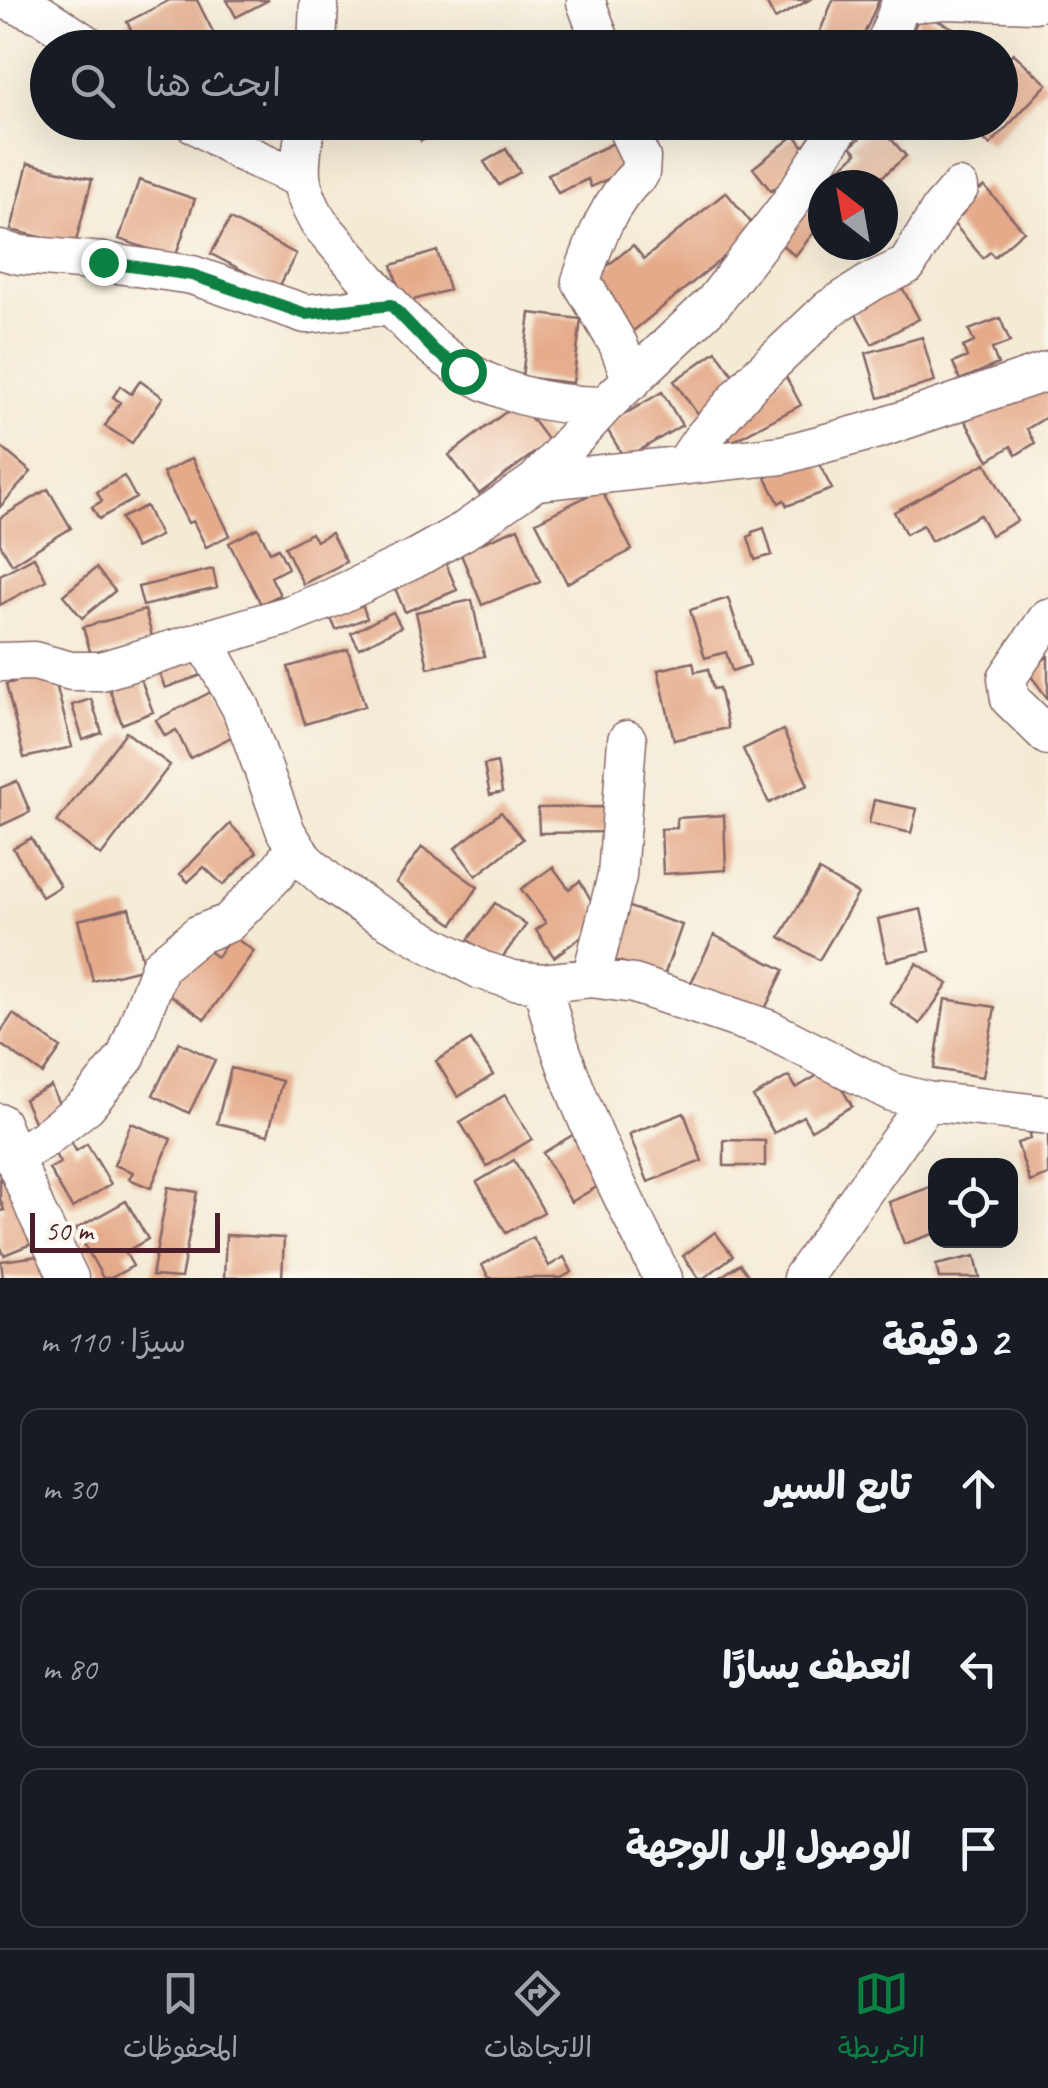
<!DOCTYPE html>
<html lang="ar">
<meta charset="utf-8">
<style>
body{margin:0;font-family:Caveat,"Playpen Sans Arabic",sans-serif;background:#20242c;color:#f1f3f6;direction:rtl}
.controls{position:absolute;right:30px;bottom:30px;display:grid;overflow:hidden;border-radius:20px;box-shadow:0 10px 40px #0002}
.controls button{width:90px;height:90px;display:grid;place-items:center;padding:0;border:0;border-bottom:2px solid #363941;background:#171b24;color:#f1f3f6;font:50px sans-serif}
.compass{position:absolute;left:808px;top:170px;width:90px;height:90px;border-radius:50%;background:#171b24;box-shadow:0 10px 40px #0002;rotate:329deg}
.scale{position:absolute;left:30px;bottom:25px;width:190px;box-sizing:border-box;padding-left:10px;border:5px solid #4a1f2b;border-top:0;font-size:28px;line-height:35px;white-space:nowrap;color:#4a1f2b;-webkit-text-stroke:8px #fbf7ec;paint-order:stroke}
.stop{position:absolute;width:30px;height:30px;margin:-22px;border:8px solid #0b8043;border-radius:50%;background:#fff}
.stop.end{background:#0b8043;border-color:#fff;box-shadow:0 2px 10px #0008}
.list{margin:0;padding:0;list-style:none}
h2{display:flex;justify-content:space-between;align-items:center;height:130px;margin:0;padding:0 40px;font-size:42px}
h2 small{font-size:32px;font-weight:400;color:#9ea1a6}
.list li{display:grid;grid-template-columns:65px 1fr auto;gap:30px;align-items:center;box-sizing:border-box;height:160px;margin:0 20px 20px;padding:0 20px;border:2px solid #363941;border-radius:20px}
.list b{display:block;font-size:38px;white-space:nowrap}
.list em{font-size:32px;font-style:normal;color:#9ea1a6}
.icon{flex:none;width:55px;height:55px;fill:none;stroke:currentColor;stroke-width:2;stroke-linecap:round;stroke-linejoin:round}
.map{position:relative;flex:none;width:1048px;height:1278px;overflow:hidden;direction:ltr}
.search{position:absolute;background:#171b24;box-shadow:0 10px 40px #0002;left:30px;right:30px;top:30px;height:110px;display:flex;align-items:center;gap:25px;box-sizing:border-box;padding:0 35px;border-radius:55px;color:#9ea1a6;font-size:38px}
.sheet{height:670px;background:#171b24}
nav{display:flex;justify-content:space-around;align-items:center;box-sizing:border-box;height:140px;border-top:2px solid #363941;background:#171b24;font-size:28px;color:#9ea1a6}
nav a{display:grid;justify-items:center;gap:5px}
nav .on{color:#0b8043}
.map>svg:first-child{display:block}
</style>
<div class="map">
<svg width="1048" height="1278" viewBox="0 0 1048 1278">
<rect width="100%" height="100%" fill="#fbf7ec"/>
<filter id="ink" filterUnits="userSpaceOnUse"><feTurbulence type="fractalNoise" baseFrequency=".01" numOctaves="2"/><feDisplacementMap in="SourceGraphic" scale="20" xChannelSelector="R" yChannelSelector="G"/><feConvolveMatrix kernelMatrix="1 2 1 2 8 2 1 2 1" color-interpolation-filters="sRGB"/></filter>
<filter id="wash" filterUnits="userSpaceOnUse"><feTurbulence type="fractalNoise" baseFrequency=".0048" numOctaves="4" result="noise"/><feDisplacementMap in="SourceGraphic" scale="40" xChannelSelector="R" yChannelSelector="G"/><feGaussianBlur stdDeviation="2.25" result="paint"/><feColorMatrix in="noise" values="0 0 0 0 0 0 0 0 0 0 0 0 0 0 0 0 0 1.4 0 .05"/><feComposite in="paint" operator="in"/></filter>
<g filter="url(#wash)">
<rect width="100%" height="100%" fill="#f4ebd5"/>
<g id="blocks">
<path fill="#e5aa8a" d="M170,0H197L216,38L198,48H140L127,22Z
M227,0H269L236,17Z
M765,0H809L775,19Z
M833,0H879L858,48H813Z
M921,13L966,34L959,48H905Z
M1013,53L1047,84L990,145L965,122H1000V66Z
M412,122H448L450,128L421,141Z
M877,123L906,156L873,185H835L829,178L857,153L851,146Z
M795,135L813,159L771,191L753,168Z
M624,138L637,165L591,187L588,179L558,193L548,174Z
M506,149L520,172L499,185L484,162Z
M28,163L92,179L75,245L11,230Z
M139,180L195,199L175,258L119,239Z
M984,186L1024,231L994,257L990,252L983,258L948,217Z
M726,192L757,230L627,336L585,284L633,245L644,259Z
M820,194L823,196V221L795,256L781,244Z
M230,219L296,254L278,289L211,254Z
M437,251L449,290L403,303L392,265Z
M897,278L919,319L872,344L850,303Z
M530,313L581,319L573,383L522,377Z
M1000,318L1010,342L992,349L998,364L960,380L953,363L967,357L963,347L974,342L969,330Z
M922,337L935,382L879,398L866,353Z
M716,351L740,385L698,415L674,381Z
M785,375L801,405L731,442L721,424Z
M1039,376L1048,392V416L1027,429L1035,443L1016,455L1011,446L989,460L965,421Z
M140,381L163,397L132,443L105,426L120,402L113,397L120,386L131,394Z
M662,392L682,425L625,459L605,426Z
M519,402L549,442L479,494L449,455Z
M0,446L31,472L0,507Z
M814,454L832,489L787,506L784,500L779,503L766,478Z
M192,458L230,535L206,547L193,521L188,523L163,473Z
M986,463L1017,521L991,535L980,515L931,541L923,525L906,534L894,512Z
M124,476L136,498L99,519L92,507L102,501L97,492Z
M48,489L71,528L12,564L0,544V518Z
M601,489L632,550L567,583L536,522Z
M146,506L160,536L135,548L121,518Z
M258,528L270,552L278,548L288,568L271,577L280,595L261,604L229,543Z
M518,528L540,582L482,605L460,552Z
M764,528L772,555L755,560L748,537L752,535V532Z
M311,533L316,541L331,533L346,562L303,584L285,547Z
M34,557L46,580L0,605V575Z
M444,559L457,590L405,612L392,581Z
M96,568L115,591L82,618L63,595Z
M213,569L217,588L143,606L138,587Z
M728,598L750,665L732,671L726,652L705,658L690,610Z
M472,600L484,656L428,668L416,612Z
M361,601L367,618L336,630L329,614Z
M145,610L153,640L92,658L83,627Z
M393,612L401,627L359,648L351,633Z
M348,649L365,706L305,724L288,667Z
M195,653L202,675L165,688L157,666Z
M1048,656V699L1028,672Z
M693,662L695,672L708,669L713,689L719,688L728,728L674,740L658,670Z
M53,672L72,747L24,758L6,684Z
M139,674L153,712L122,724L108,685Z
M219,688L241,732L190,758L176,730L165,736L156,720Z
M91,699L102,733L83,740L72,705Z
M783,730L808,785L769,803L743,749Z
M126,732L170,765L101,856L57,822Z
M497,762L502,792L490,795L484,765Z
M17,781L30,812L0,826V788Z
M874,800L917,809L911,833L869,823Z
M605,807L606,832L539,833L538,808Z
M501,812L523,839L476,876L455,848Z
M724,815L726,870L663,874L661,829L677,828V818Z
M230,824L257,852L223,885L204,867L188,882L180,874Z
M31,838L60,886L42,897L13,848Z
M422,847L478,887L453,924L396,883Z
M553,867L569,889L580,881L603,921L554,957L536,930L546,923L521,889Z
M819,871L858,894L819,960L780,937Z
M495,903L526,925L499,962L468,940Z
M623,905L682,925L664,976L615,960L618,950L609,947Z
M129,908L144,968L93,981L78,920Z
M921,909L930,951L887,961L878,919Z
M714,935L784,970L761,1017L691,983Z
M232,936L254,951L205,1019L163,990L197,943L217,957Z
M917,963L948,984L920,1024L890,1003Z
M945,999L995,1007L983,1077L934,1069Z
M13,1014L61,1048L43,1074L0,1044V1033Z
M471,1040L493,1075L458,1097L436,1061Z
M179,1042L215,1060L189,1113L153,1095Z
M231,1068L282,1081L268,1135L217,1123Z
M830,1068L852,1106L811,1130L803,1116L774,1133L753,1097L789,1076L796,1088Z
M51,1086L63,1113L36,1126L24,1099Z
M505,1095L532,1139L487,1166L460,1122Z
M684,1113L702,1161L648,1182L629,1134Z
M131,1123L171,1139L151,1188L129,1179L133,1172L114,1165Z
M581,1130L610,1179L571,1202L543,1153Z
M1040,1130L1048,1131V1175L1030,1182L1017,1143L1030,1139L1029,1134Z
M0,1136L41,1240L4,1255L0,1245V1211L4,1210L0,1199Z
M70,1139L76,1151L87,1144L111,1184L72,1208L49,1169L60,1163L52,1149Z
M724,1140L765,1141V1166H724Z
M514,1160L544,1212L506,1233L477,1182Z
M936,1185V1233L904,1244L889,1202Z
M168,1187L197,1192L181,1278L152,1276Z
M126,1201L148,1239L125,1252L133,1266L111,1278H103L76,1229Z
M715,1232L733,1256L704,1278H699L683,1256Z
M226,1235L284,1238L282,1278H224Z
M533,1237L549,1266L564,1257L572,1272L561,1278H489L482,1265Z
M46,1255L49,1278H3L1,1261Z
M975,1256L980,1278H939L936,1265Z
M740,1264L750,1278H719Z"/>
</g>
</g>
<g filter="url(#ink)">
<use href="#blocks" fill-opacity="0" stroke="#866666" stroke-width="2.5"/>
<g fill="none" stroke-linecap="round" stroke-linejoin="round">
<g stroke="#866666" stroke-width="41">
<path id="minor" d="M6,0L42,15L92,48
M586,2L603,48
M900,4L945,0L1035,3L1040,0
M317,48L319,0
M884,48L902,0
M192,122L241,152L299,178
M306,122C299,169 295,181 319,223C409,325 455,405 604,406
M624,122L641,158L640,173C608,202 595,240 581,281L618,344L632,381
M0,250L20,255L103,262L192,275L306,314L391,305
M684,465L701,440L752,382L829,309L873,281L907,265L940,210L959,188
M536,481L782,455L878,429L1048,371
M1048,618L1007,678L1010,699L1048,736
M204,640L241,708L286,832L304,860L331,884L369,909L436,947L481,970L513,980L542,983L591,978L634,984L768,1029L892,1092L927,1101L1048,1115
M0,662L34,661L71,671H101L289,615L332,598L414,559L464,531L536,481L604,406L714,302L788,206L843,122
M591,978L617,876L627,740
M542,983C565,1085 616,1185 663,1278
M0,1123L36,1211L69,1278
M14,1157L44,1139L87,1105L126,1057L160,966L199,934L228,923L276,874L295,848
M802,1278L927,1101"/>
</g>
<use href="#minor" stroke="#fff" stroke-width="38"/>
</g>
</g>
<g fill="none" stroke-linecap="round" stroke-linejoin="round" filter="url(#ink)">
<path stroke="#0b8043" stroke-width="12" d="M103,262L192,275L306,314L391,305L435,351L463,371"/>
</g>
</svg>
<div class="controls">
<button><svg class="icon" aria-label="locate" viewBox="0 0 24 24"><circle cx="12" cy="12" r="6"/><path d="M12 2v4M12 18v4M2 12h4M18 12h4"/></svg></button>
</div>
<svg class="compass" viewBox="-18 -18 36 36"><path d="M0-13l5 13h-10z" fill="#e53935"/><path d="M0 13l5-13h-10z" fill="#9ea1a6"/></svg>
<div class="scale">50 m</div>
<div class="stop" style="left:463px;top:371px"></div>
<div class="stop end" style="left:103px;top:262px"></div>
<div class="search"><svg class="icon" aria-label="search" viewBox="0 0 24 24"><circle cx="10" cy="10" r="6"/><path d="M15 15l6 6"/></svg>ابحث هنا</div>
</div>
<section class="sheet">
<h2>2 دقيقة<small>سيرًا · 110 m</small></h2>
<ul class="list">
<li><svg class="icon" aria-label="ahead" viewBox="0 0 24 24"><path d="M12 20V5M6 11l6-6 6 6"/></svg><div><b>تابع السير</b></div><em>30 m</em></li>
<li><svg class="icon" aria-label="left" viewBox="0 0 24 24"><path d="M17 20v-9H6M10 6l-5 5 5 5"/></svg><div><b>انعطف يسارًا</b></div><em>80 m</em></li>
<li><svg class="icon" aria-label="arrive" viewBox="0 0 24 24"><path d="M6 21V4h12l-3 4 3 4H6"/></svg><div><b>الوصول إلى الوجهة</b></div></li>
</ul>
</section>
<nav>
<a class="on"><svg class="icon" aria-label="map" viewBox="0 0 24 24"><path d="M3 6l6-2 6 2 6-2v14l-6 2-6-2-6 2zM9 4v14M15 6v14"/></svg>الخريطة</a>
<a><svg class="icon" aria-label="directions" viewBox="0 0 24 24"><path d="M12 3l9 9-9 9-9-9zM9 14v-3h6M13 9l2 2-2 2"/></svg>الاتجاهات</a>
<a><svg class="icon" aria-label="saved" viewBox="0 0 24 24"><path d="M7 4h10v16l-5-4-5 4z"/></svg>المحفوظات</a>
</nav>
